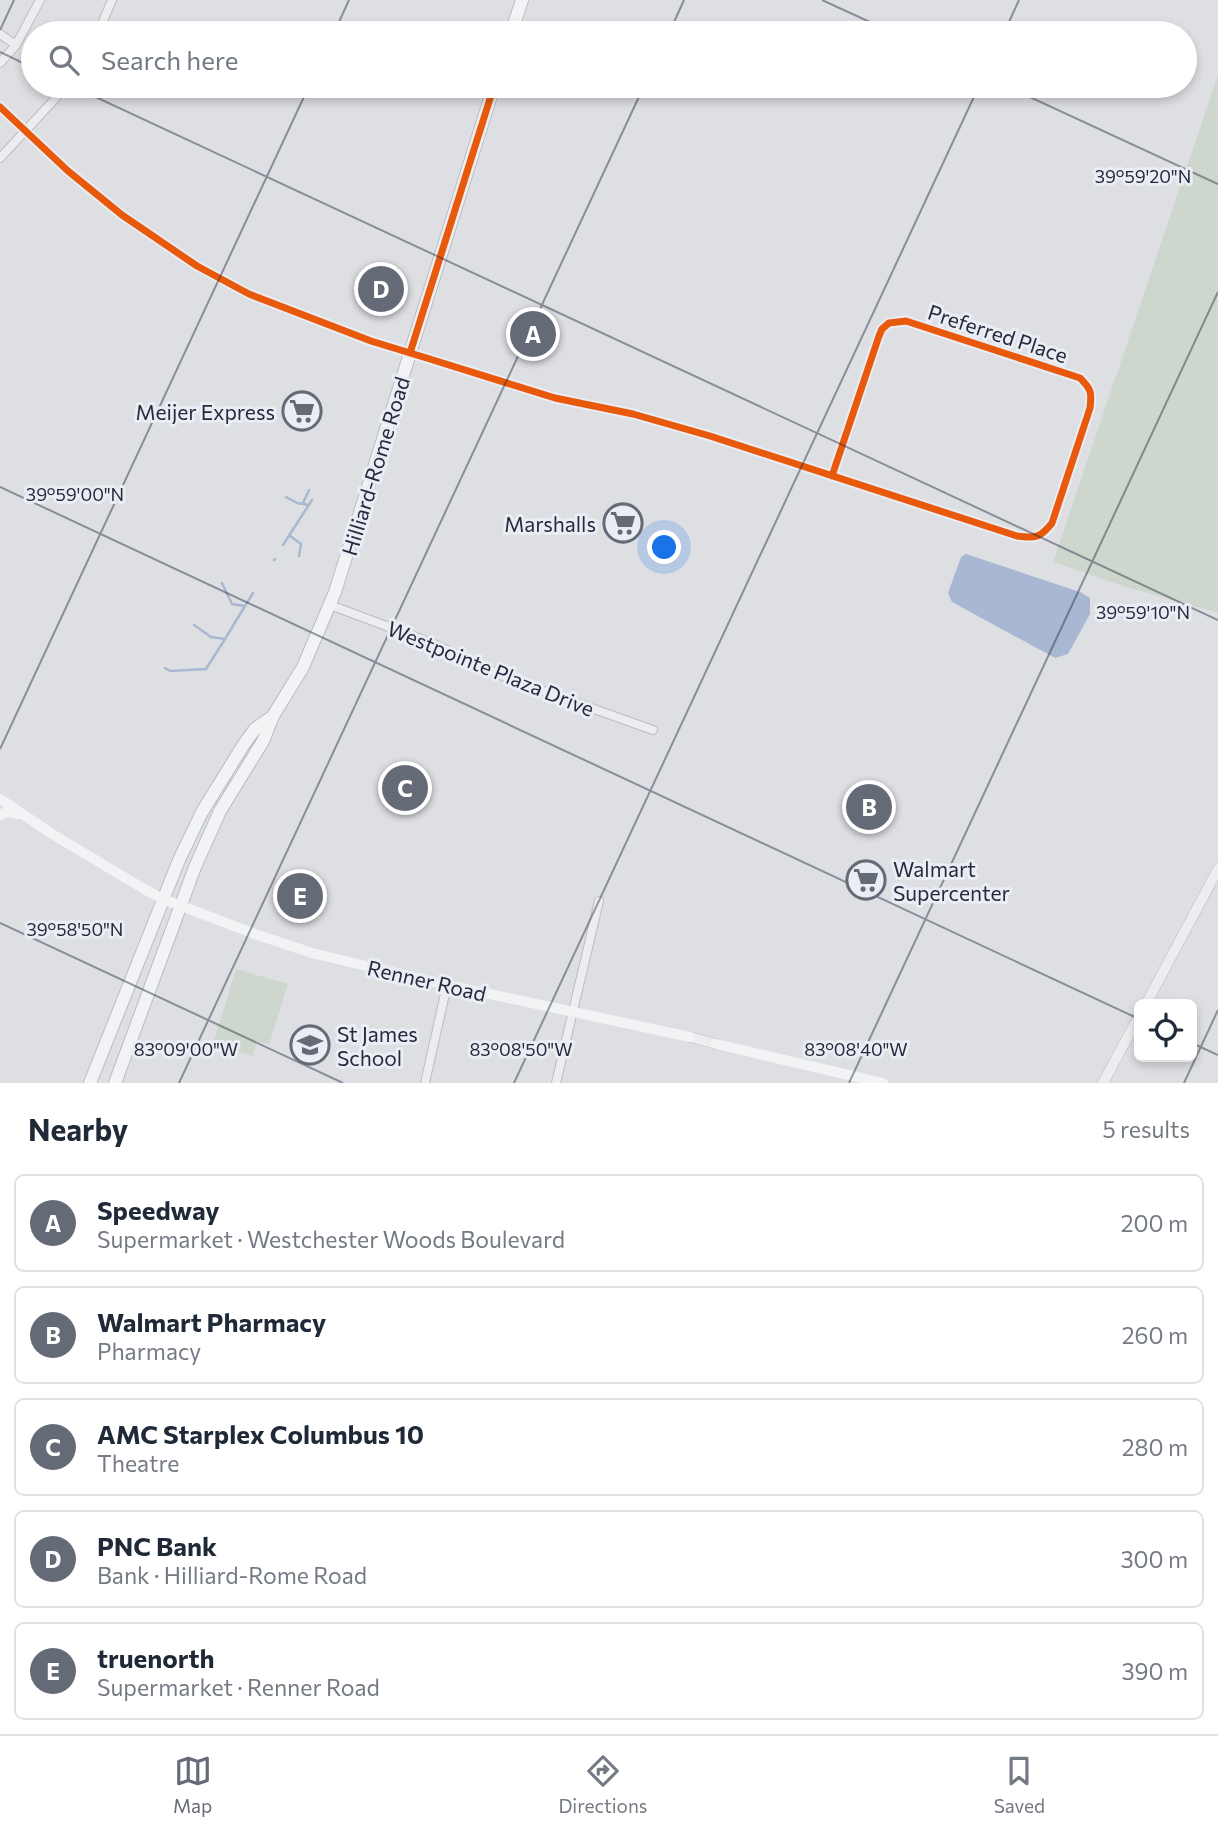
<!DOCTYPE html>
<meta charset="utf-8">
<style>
body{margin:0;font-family:Commissioner,sans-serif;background:#f2f2f3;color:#1f2937}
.controls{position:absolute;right:21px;bottom:21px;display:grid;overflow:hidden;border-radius:10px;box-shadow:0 4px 10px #0003}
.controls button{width:63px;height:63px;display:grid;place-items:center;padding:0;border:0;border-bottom:2px solid #e0e1e3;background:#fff;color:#1f2937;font:35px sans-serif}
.you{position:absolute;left:665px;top:548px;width:24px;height:24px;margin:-18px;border:5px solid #fff;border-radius:50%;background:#1a73e8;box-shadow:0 0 0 10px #1a73e833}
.badge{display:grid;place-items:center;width:46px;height:46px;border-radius:50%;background:#656a77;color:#fff;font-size:23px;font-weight:700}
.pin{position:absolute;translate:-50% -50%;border:4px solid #fff;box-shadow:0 2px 7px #0006}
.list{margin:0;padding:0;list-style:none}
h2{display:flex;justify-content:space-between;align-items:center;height:91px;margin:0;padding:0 28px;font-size:30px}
h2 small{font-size:23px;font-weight:400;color:#747a83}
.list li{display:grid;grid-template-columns:46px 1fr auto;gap:21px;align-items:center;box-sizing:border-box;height:98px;margin:0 14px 14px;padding:0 14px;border:2px solid #e0e1e3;border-radius:10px}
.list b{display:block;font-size:26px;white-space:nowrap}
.list p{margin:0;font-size:23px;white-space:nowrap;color:#747a83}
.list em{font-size:23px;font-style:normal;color:#747a83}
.icon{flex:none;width:38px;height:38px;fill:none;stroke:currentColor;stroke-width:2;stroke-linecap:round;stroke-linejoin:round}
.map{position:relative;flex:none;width:1218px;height:1083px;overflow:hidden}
.search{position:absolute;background:#fff;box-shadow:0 4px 10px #0003;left:21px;right:21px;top:21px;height:77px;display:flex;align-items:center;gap:18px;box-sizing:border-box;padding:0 24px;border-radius:38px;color:#747a83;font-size:26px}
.sheet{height:651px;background:#fff}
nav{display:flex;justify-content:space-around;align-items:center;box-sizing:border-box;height:98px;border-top:2px solid #e0e1e3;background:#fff;font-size:19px;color:#747a83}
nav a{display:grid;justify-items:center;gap:4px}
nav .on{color:#656a77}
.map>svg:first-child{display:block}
</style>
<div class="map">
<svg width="1218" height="1083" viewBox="0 0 1218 1083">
<rect width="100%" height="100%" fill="#dedfe3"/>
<path fill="#cdd7cd" d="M1218,75V613L1123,586L1053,562Z
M236,969L288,984L269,1045L257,1041L253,1056L213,1044Z"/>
<path fill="#a9b8d2" d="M966,554L1080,592L1090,598V614L1068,654L1055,658L952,602L948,593L961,557Z"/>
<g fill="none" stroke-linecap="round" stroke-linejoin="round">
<path stroke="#a9b8d2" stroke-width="2.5" d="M286,497L297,503L309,505
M303,503L309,490
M290,536L301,544L299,556
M283,545L312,500
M274,560L275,559
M222,583L232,604L245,606L253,593
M194,625L211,637L225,639L245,606
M165,668L170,671L206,669L225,639"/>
<g stroke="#bbbcc1" stroke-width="10">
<path id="minor" d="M98,33L112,0
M0,34L16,45
M0,63L16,45L40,0
M0,107L68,171L122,215L197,266L249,294L371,341L433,360L555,398L633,414L710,436L1017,536C1036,539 1041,537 1052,523L1090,408C1092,392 1091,389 1080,378L906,321L889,323L882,329L879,336L832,476
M0,158L53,101L66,86
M330,605L432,643L507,678L653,730
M425,1083L447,985
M556,1083L599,901"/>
</g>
<g stroke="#bbbcc1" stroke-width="11">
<path id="tertiary" d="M1146,1004L1218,869
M690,1037L716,1044
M1103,1083L1139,1016"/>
</g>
<g stroke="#b9bcc1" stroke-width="14">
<path id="primary" d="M511,33L522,0
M90,1083L179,860L202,812L244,744L255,729L272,717
M115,1083L195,867L220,811L263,741L273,716L303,667L335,592L494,86"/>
</g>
<use href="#minor" stroke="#ededf0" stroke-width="8"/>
<use href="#tertiary" stroke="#ededf0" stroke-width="10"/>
<path stroke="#f2f3f4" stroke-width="10" d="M0,799L52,834L144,889L163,899L255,934L312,953L345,961L434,982L690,1037
M0,815L6,812L19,814
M716,1044L883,1083"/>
<use href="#primary" stroke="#f2f3f4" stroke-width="12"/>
<g stroke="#eaedf4" stroke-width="11">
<path id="cycleway" d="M0,107L68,171L122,215L197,266L249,294L371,341L433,360L555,398L633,414L710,436L1017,536C1036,539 1041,537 1052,523L1090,408C1092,392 1091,389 1080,378L906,321L889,323L882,329L879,336L832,476
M410,353L494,86"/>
</g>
<use href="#cycleway" stroke="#e8590c" stroke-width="7"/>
</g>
<path fill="none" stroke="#242b3d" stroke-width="2" stroke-opacity="0.45" d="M822,0L894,33M0,30L14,0M334,33L349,0M669,33L684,0M1004,33L1019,0M0,52L33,68M72,86L1218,620M1006,86L1218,184M0,487L1139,1019M0,749L309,86M0,923L343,1083M1192,1043L1218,1055M179,1083L644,86M514,1083L979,86M849,1083L1218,292M1184,1083L1218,1010"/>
<defs>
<g id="supermarket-ring" transform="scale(2.0125)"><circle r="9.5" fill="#eaedf4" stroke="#656a77" stroke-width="1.5"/><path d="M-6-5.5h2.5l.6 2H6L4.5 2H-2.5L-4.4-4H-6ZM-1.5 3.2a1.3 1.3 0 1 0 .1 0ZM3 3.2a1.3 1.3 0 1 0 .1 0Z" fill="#656a77"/></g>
<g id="school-ring" transform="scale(2.0125)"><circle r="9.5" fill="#eaedf4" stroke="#656a77" stroke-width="1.5"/><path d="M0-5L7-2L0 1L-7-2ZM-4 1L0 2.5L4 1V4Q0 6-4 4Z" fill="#656a77"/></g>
</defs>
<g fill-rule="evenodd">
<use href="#supermarket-ring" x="302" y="411"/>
<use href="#supermarket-ring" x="623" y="523"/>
<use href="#supermarket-ring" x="866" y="880"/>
<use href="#school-ring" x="310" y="1045"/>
</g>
<g text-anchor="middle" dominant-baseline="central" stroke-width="6" stroke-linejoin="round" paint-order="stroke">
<g font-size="21" fill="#242b3d" stroke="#eaedf4">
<text transform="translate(998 333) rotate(18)">Preferred Place</text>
<text transform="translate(375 466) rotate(-73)">Hilliard-Rome Road</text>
<text transform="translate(491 668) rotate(22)">Westpointe Plaza Drive</text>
<text transform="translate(427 980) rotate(13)">Renner Road</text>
</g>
<g font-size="21" fill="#242b3d" stroke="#eaedf4" text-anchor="end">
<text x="275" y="411">Meijer Express</text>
<text x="596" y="523">Marshalls</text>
<text x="893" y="868" text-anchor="start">Walmart<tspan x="893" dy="24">Supercenter</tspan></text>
<text x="337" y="1033" text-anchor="start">St James<tspan x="337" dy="24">School</tspan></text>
</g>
</g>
<g font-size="18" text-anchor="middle" fill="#242b3d" stroke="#eaedf4" stroke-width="6" stroke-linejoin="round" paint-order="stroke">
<text x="1143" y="183">39°59'20"N</text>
<text x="75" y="501">39°59'00"N</text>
<text x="1143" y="619">39°59'10"N</text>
<text x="75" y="936">39°58'50"N</text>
<text x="186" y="1056">83°09'00"W</text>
<text x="521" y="1056">83°08'50"W</text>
<text x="856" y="1056">83°08'40"W</text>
</g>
</svg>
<div class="controls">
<button><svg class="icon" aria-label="locate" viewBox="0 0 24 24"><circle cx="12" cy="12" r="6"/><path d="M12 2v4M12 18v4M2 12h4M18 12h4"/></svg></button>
</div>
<div class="you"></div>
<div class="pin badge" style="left:533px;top:334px">A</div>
<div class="pin badge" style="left:869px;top:807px">B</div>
<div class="pin badge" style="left:405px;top:788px">C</div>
<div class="pin badge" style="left:381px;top:289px">D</div>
<div class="pin badge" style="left:300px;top:896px">E</div>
<div class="search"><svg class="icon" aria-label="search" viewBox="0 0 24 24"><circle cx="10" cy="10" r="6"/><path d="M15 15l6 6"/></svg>Search here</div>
</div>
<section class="sheet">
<h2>Nearby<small>5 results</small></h2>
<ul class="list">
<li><span class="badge">A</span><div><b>Speedway</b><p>Supermarket · Westchester Woods Boulevard</p></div><em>200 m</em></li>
<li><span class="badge">B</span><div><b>Walmart Pharmacy</b><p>Pharmacy</p></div><em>260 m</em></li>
<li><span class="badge">C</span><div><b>AMC Starplex Columbus 10</b><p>Theatre</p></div><em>280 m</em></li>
<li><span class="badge">D</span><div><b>PNC Bank</b><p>Bank · Hilliard-Rome Road</p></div><em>300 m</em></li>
<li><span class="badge">E</span><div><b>truenorth</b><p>Supermarket · Renner Road</p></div><em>390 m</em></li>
</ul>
</section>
<nav>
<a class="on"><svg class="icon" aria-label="map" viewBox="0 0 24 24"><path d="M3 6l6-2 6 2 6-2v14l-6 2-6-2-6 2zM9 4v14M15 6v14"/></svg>Map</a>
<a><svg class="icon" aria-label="directions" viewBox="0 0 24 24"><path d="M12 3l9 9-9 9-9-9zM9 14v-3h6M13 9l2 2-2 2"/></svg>Directions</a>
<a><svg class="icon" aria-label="saved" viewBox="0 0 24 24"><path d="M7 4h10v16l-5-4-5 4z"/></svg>Saved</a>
</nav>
